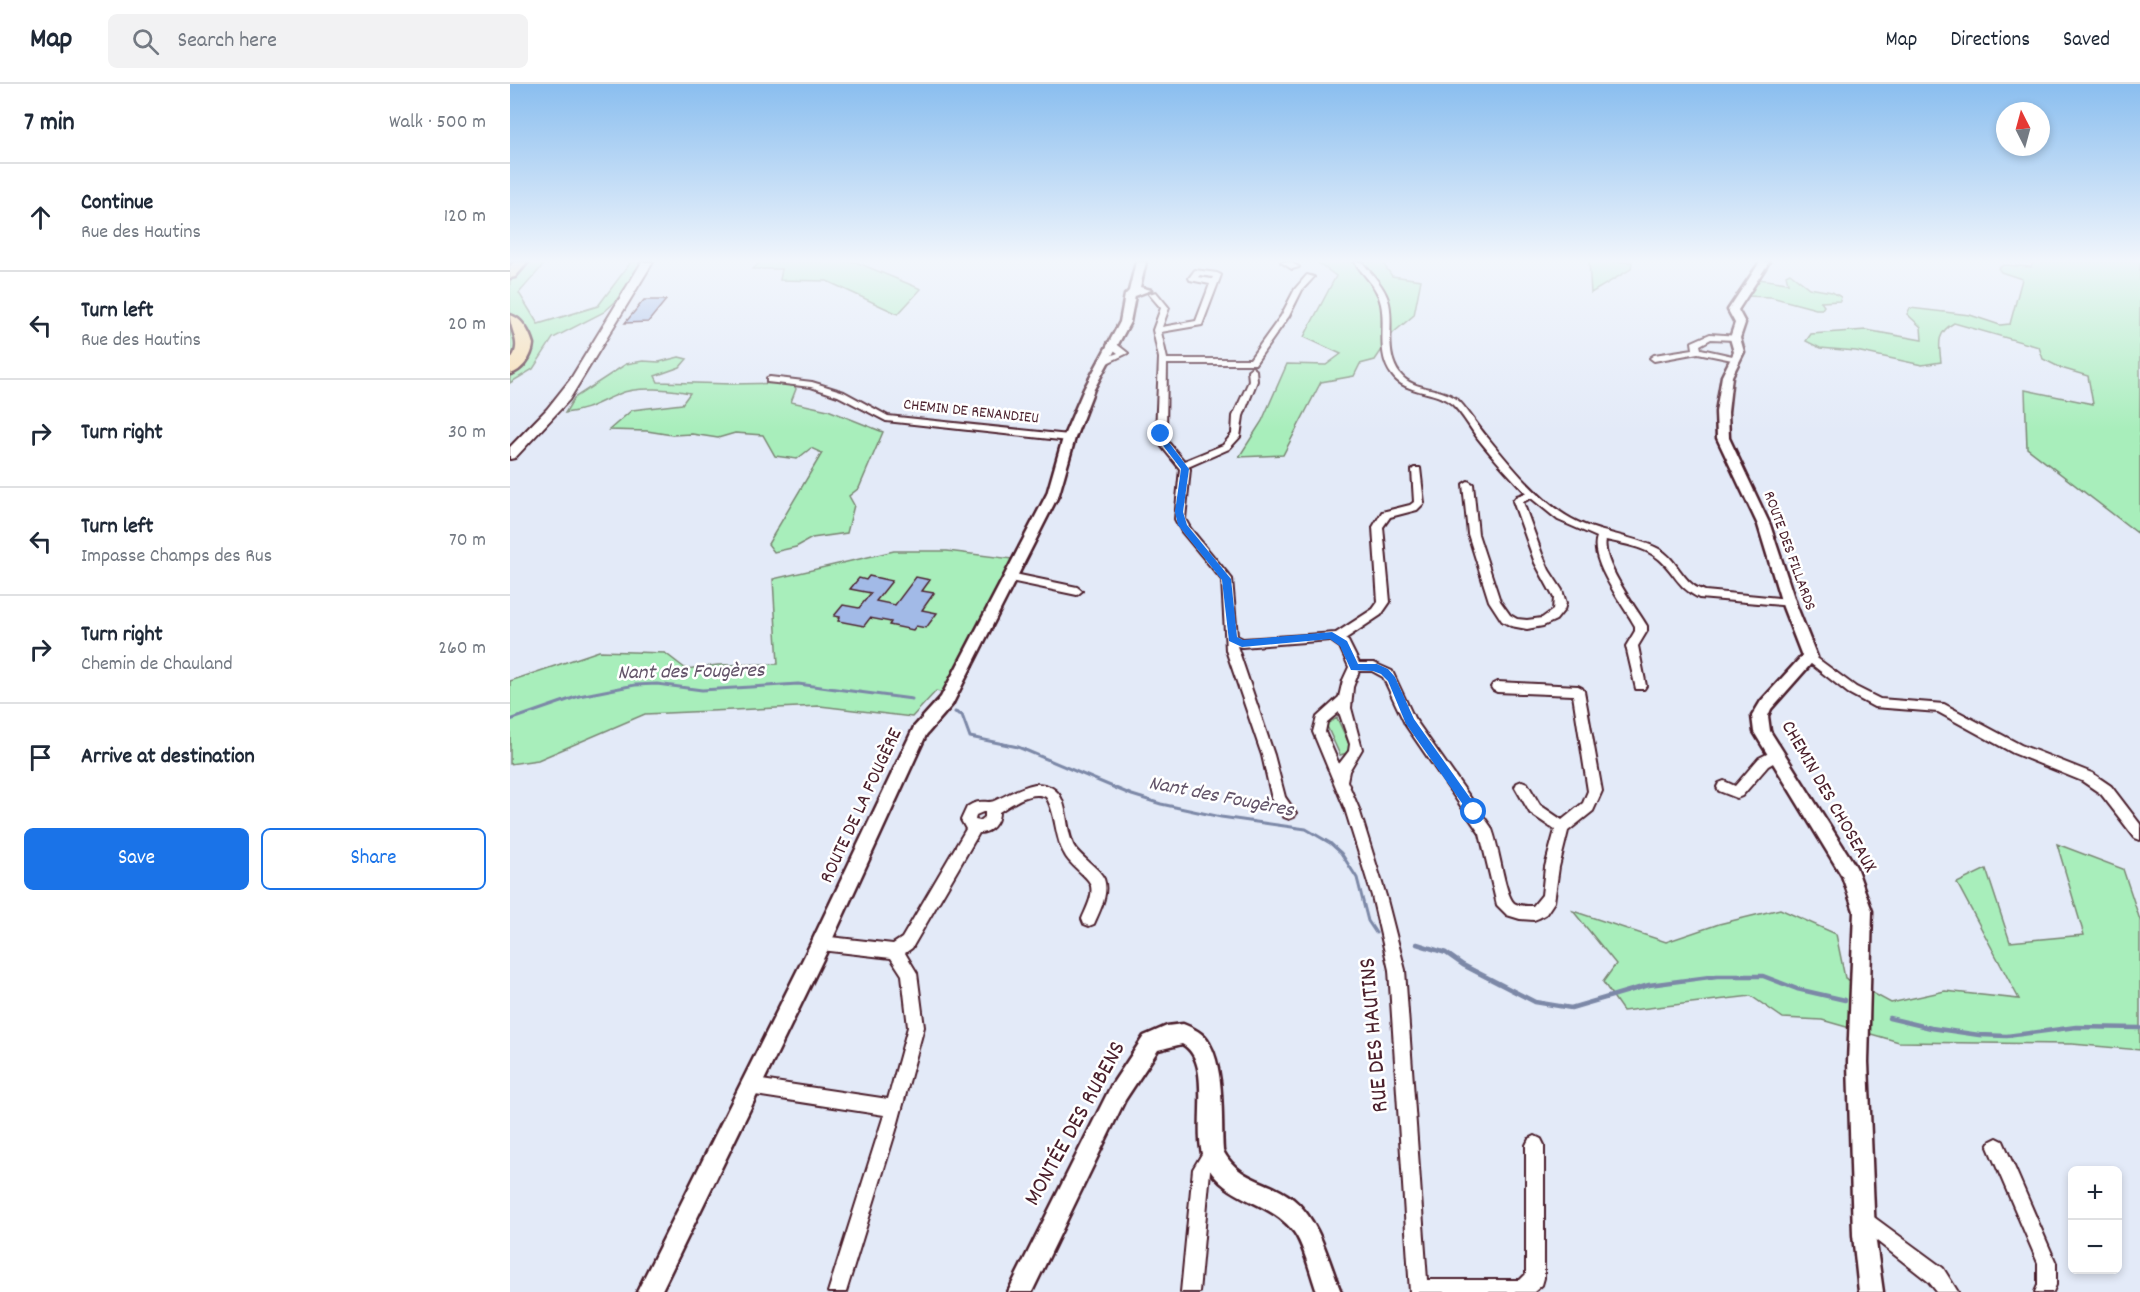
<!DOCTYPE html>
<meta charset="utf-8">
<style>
body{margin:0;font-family:Dekko,sans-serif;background:#f2f2f3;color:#1f2937}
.controls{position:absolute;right:18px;bottom:18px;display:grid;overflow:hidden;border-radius:9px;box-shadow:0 3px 9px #0003}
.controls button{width:54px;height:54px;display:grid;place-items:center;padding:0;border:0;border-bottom:2px solid #e0e1e3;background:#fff;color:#1f2937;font:30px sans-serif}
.compass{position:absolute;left:1486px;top:18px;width:54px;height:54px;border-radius:50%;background:#fff;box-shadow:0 3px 9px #0003;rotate:354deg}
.stop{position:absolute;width:18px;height:18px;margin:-14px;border:4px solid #1a73e8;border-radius:50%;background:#fff}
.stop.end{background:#1a73e8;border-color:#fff;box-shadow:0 2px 6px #0008}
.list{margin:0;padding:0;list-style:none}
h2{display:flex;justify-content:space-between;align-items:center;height:78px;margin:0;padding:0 24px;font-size:26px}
h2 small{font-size:20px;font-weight:400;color:#747a83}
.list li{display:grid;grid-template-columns:39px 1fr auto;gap:18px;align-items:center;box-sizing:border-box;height:108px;padding:0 24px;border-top:2px solid #e0e1e3}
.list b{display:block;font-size:22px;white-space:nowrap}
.list p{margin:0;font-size:20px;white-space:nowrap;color:#747a83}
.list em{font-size:20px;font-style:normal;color:#747a83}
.actions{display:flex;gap:12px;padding:18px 24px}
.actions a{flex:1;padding:14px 0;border:2px solid #1a73e8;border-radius:9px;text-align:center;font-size:21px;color:#1a73e8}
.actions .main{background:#1a73e8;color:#fff}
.icon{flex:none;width:33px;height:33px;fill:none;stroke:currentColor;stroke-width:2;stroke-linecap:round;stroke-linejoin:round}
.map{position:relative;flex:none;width:1630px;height:1208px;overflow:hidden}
header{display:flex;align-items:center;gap:36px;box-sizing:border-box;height:84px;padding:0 30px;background:#fff;border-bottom:2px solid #e0e1e3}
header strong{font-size:28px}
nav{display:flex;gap:33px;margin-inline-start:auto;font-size:21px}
.search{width:420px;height:54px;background:#f2f2f3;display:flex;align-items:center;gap:15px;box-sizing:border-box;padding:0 21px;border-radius:9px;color:#747a83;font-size:22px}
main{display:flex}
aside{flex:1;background:#fff}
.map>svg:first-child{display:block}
</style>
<header>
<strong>Map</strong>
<div class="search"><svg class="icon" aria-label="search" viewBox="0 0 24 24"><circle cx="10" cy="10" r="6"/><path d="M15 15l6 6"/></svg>Search here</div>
<nav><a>Map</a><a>Directions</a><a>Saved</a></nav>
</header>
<main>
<aside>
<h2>7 min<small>Walk · 500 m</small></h2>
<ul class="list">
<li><svg class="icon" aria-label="ahead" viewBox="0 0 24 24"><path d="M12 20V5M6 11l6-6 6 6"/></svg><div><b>Continue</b><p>Rue des Hautins</p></div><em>120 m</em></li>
<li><svg class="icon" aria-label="left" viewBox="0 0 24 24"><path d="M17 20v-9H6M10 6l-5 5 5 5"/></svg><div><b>Turn left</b><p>Rue des Hautins</p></div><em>20 m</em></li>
<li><svg class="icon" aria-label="right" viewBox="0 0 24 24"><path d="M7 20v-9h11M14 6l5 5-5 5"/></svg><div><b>Turn right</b></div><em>30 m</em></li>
<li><svg class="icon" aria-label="left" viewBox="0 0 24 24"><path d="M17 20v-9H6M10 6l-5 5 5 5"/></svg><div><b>Turn left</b><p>Impasse Champs des Rus</p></div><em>70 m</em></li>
<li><svg class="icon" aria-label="right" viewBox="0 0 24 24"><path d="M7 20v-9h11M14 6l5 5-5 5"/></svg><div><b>Turn right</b><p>Chemin de Chauland</p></div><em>260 m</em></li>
<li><svg class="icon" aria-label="arrive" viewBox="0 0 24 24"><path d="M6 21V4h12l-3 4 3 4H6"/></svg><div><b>Arrive at destination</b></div></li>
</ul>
<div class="actions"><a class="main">Save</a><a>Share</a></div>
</aside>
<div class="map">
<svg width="1630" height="1208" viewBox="0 0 1630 1208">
<rect width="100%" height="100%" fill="#e3eaf8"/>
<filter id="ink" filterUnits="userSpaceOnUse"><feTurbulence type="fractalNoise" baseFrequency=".0167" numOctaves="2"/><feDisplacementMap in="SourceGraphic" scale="12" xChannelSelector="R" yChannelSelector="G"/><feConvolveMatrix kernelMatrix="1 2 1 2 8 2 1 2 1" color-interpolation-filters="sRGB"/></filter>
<g filter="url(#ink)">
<path fill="#a8eebb" stroke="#798673" stroke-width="1.5" d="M0,178H36L9,209L28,240L88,222L121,178H133L105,218L94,228L43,254L23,285L0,299Z
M251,178H346L411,205L388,230L317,197L270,196L272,185H243Z
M807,178H872L882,192L911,196L904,231L883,249L865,276L850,280L844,292L811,298L773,371L729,373L752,337L777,280L816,281L831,270L794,253L826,192Z
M1079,178H1122L1121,185L1081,209Z
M1523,178H1630V451L1517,364L1515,306L1583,320L1578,292L1551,284L1533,275L1529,263L1444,239C1426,249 1429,260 1431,278L1412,281L1346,267L1310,264L1296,257L1301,250L1356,246L1412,256L1411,243L1397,230L1400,224L1460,231L1490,241L1500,240L1512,195L1491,188L1488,184L1494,181L1521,183Z
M1280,189L1299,204L1322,208L1331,213L1330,217L1311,218L1314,222L1312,225H1306L1261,213L1236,212L1248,195L1278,199L1276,191Z
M169,273L177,275L170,283L145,292L148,298L223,300L283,299L286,305L281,318L318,326L373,348L349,404L339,412L344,421L337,449L302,454L286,463L264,468L258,460L312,369L301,364L287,375L265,372L253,351L225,349L208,354L182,350L162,351L137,347L99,346L122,326L172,320L180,309C162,305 126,302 109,310C87,319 80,326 55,329L64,314L116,280L133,277L149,278Z
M384,467H437L503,475L434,609L426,607L402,633L310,622L135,630L28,676L0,680V597L89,567L155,569L176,585L208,581L268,580L263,495Z
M827,634L841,664L837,669L830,671L816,640Z
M1547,760L1613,785L1630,836V966L1562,960L1389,958L1312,936L1273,934L1241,912L1113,927L1093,898L1106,880L1063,827L1156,858L1209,840L1270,825L1326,850L1335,894L1381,919L1435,907L1509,915L1447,799L1476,785L1500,858L1574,851Z"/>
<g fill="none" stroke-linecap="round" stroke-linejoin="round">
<path stroke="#7c88a7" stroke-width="3" d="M445,628L452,631L460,653L508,663L622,711L651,720L711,733L796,745L820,759L831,769L847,794L858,837L866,849
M0,636L69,612L125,601L147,600L192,606L288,600L402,615"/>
<path stroke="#7c88a7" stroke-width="4.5" d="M907,860L936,869L953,881L1025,918L1061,924L1139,901L1207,892H1253L1287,905L1335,916
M1379,934L1421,944L1469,951L1497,952L1566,943L1630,944"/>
</g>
<path fill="#a2bae7" stroke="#4a1f2b" stroke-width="1.5" d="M134,216H156L138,238L115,239Z
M359,492L382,497L366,517L385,521L406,493L420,496L412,507L424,509L412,526L427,529L416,544L406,542L403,546L379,541L381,538L360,534L354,542L328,537L330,533L324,532L333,521L349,524L361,509L340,505L349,494L356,496Z"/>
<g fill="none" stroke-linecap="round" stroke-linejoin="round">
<g stroke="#4a1f2b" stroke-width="4">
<path id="minor" d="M771,178H780L789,183L782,185Z
M845,178H852C862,191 875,202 879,219C884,242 874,269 890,290C904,308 934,302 950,318C960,329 968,343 978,354C1000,381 1025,412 1055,431C1084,450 1120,450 1149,465C1164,473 1170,491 1183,501C1186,504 1191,505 1195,507L1279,515L1283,516L1285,519L1283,522L1189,514C1166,502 1166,490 1149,475C1135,463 1114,460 1096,456C1091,478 1125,522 1137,542V547L1128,562L1136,602L1134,605H1126L1116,562L1125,547V542C1114,522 1078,476 1087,453L1048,436L1021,414L1013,418L1032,470L1039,486L1052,506L1056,519L1054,526L1046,536L1033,542L1017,545L1001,542L992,537L979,517L958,450L953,400L958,397L963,400L968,450L990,517L1000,531L1007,535L1017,536L1032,534L1043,526L1044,514L1025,479L1003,417L1007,412L1016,409C1000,392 984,375 970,357C961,346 953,330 942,320C924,305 896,311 882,291C866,270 876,243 871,220C867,201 853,192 845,178Z
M685,186L707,189L711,191L692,241L651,248L657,275H740L771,232L785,205L797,191L804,193L792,206L779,232L745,280H657L656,350L658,358L674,377L713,361L722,350L723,332L739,297L738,286L742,283L746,286L747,297L733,332L730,353L719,365L678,383L680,385L675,435L680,444L722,495L727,552L733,555L826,549L863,525L868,518L863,443L872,428L900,421L904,418L902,386L904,384H910L914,419L907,426L880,433L873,443L880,518L871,531L835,555L838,557L849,579H864L882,587L904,634L981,743C989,760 994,810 1004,819C1009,822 1016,822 1023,822L1032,811L1035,783L1045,746L1020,729L1005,703L1007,699L1012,697L1017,699L1030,721L1052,736L1073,719L1078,707L1063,611L987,608L983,606L981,603L983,600L987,598L1068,602L1072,604L1074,607L1092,707L1083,727L1058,747L1049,783L1044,818L1036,830L1029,834L1024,836L1010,835L997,831L987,821L970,750L895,640L873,593L862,587H849L843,603L841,624L852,665L839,687L837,697L849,725L876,812L895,886L917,1196H1010L1016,1190V1061L1019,1055L1025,1052L1031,1055L1034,1061V1194L1032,1201L1024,1208H900L879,886L862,812L835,725L803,648L807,633L829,613L833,596L839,583L830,563L820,556L732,563L727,562L764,671L775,713L786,729L784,733L779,735L774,733L762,715L752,671L716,566L712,496L672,448L665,435L670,385L649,359L646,350L649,274L643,246L651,224L639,210L646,208L659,224L652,243L686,237L700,200L680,196L679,194ZM690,191L703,193L702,195L688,193ZM829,628L840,660L839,667L829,680L815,648L817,638Z
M1200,250L1228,252L1229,254L1225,256L1201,255L1190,261L1191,265L1227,273V277L1188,269L1144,277L1140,274L1144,271L1183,265L1182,258Z
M598,258H604L618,269L595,280H589V276L608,269L598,262Z
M260,293L302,298L334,308L378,332L559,351L564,354L559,357L376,337L328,312L301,303L257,298V294Z
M500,489L567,503L572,507L567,511L496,496L495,493Z
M1300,569L1346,603L1370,615L1434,620L1511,661L1582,689L1601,702L1630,740V756L1625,754L1591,710L1572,697L1503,669L1428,628L1364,623L1338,609L1296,576L1294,573Z
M1265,666L1270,667L1271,671L1270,675L1258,682L1232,712L1227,714L1209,707L1207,703L1209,699L1214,697L1225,702L1249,674Z
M525,700C564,700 551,740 565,764C572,774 590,785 594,795C599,810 590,826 584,840L579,842L574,840L572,835C576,825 585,810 580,799C577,792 560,781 555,771C544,753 547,730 536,713C520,706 502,720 489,728C489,739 481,749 469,749L402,864L395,869L407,889L414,943L386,1046L336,1208H318L374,1031L239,1010L233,1008L231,1002L233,996L239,994L378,1015L398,943L392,891L381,874L311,866L306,864L304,859L306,854L311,852L383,860L392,854L456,745L451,736L457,723C470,714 476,720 484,717C498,711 510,703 525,700ZM473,728H475V733L470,737L465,736L466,731Z
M1487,1054L1493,1057L1546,1179V1201L1543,1208H1525L1528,1201V1179L1478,1063L1481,1057Z
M702,1060L708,1063L711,1069L700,1087L689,1208H671L683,1085L696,1063Z
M1355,1128L1361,1131L1433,1184L1448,1208H1427L1419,1198L1349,1143L1346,1137L1349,1131Z"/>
</g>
<g stroke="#4a1f2b" stroke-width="5">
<path id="tertiary" d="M626,178H636L630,203L641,206L625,212L620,238L584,305L565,354L549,410L442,621L416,651L318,865L151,1208H127L304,853L404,643L431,613L537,410L553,354L574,305L610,238L615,211L619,207Z
M1250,178H1259L1228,226L1235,239L1230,254L1234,268L1222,292L1218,328L1219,354L1260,441L1287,523L1307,573L1261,625L1258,632L1260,647L1346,783L1362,827L1358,978L1365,1151L1373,1208H1349L1343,1151L1338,978L1344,827L1332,792L1244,648L1242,632L1251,617L1292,572L1273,523L1248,441L1207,354L1206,328L1212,292L1224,268L1220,254L1225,239L1218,226Z
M673,940C683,944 694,949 699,959C715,986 711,1036 713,1067C731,1099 758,1095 783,1115C810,1137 818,1176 831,1208H807C801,1192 794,1161 784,1148C757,1114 716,1119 695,1078C680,1048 705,978 672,960L648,966L615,1016L522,1208H498L601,1002L634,952L657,942Z"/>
</g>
<g stroke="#4a1f2b" stroke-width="4">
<path id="secondary" d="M132,178H143L59,316L5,374L0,375V363L37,325L60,296Z"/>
</g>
<g stroke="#4a1f2b" stroke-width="5">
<path id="motorway" d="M4,178H18L5,193L0,194V182Z
M0,231C12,234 20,249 23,260C22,273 12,287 0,290V276C14,261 0,248 0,231Z"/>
</g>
<use href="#minor" fill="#fff" fill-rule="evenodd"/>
<use href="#tertiary" fill="#fff" fill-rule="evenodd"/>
<use href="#secondary" fill="#fff" fill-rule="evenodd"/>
<use href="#motorway" fill="#faddab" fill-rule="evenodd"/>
</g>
</g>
<linearGradient id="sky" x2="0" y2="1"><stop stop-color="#8abeef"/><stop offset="0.51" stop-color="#f2f6fc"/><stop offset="1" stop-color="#f2f6fc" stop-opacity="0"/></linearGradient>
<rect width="1630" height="347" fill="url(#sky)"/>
<path fill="#1a73e8" d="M651,348L679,385L673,428L677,441L721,495L727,553L733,556L822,548L837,557L848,580H867L878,585L885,593L904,635L968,725V732H961L896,640L878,597L871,590L863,587L841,586L830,562L820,555L732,563L719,557L712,496L668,441L665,428L671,385L651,359L647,350Z"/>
<g text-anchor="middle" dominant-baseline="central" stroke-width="5" stroke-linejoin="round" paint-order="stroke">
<g font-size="16" fill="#4a1f2b" stroke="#fff">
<text transform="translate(461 328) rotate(6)">CHEMIN DE RENANDIEU</text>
<text transform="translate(1279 467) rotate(70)">ROUTE DES FILLARDS</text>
</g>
<g font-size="20" fill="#4a1f2b" stroke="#fff">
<text transform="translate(1318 713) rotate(60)">CHEMIN DES CHOSEAUX</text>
<text transform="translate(352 722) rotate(-65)">ROUTE DE LA FOUGÈRE</text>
</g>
<g font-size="21" font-style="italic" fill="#635469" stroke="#fff">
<text transform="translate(181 589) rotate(-1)">Nant des Fougères</text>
<text transform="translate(711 714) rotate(11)">Nant des Fougères</text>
</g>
<g font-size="24" fill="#4a1f2b" stroke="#fff">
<text transform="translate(865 951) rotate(-95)">RUE DES HAUTINS</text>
<text transform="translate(566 1040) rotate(-61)">MONTÉE DES RUBENS</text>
</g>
</g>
</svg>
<div class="controls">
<button>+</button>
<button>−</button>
</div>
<svg class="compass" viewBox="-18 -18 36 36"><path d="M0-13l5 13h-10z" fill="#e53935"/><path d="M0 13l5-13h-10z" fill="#747a83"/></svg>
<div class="stop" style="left:964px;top:728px"></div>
<div class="stop end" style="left:651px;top:350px"></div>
</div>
</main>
